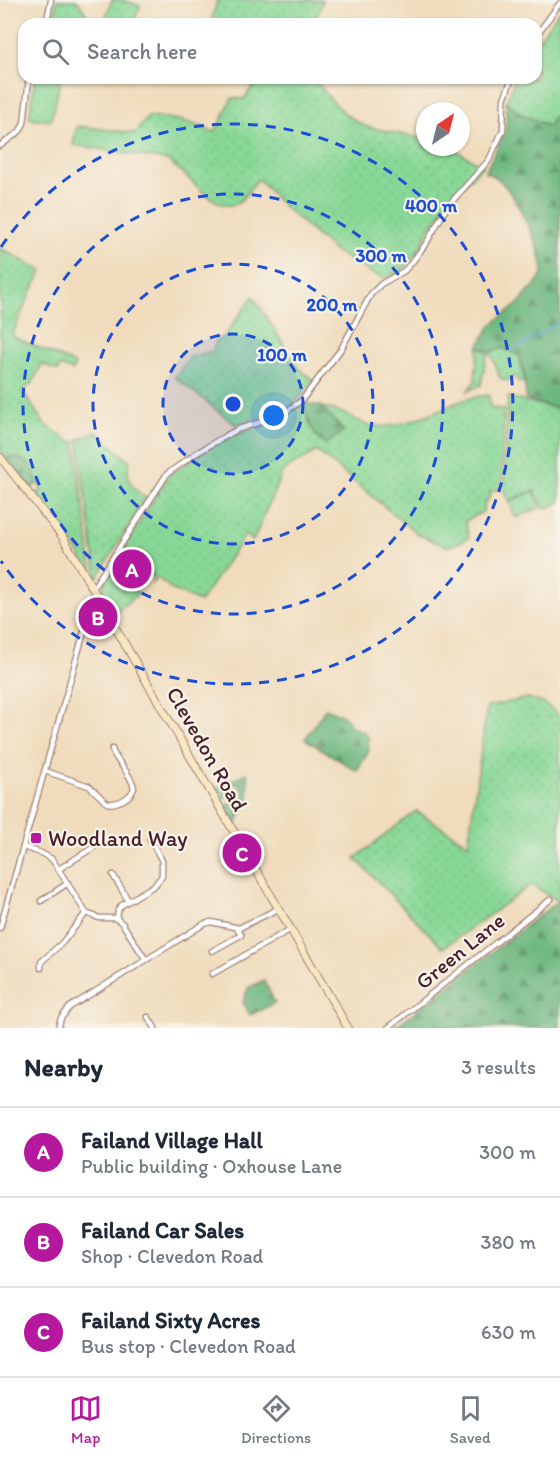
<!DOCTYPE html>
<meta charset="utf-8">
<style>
body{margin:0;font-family:Itim,sans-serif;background:#f6f6f7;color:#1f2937}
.compass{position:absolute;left:416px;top:102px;width:54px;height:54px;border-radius:50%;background:#fff;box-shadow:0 2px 4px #0004;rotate:35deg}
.you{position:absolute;left:274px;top:416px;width:21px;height:21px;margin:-15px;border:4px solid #fff;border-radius:50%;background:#1a73e8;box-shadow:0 0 0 9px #1a73e833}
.badge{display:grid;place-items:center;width:39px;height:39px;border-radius:50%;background:#b5179e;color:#fff;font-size:20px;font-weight:700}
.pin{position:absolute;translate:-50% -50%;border:3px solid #fff;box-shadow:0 2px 6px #0006}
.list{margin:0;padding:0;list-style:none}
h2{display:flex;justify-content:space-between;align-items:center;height:78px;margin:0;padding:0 24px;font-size:26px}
h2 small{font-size:20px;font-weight:400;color:#747a83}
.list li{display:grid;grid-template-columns:39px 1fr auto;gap:18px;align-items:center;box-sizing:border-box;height:90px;padding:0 24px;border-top:2px solid #e0e1e3}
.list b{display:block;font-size:22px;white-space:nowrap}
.list p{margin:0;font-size:20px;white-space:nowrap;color:#747a83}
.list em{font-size:20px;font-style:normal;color:#747a83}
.icon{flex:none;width:33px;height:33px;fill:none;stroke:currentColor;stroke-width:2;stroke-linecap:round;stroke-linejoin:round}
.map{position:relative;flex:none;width:560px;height:1028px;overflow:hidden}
.search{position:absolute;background:#fff;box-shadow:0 2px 4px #0004;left:18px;right:18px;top:18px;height:66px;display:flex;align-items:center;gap:15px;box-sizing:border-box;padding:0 21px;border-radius:18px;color:#747a83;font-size:22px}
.sheet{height:348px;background:#fff}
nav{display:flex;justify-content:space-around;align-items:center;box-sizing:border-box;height:84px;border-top:2px solid #e0e1e3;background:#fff;font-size:16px;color:#747a83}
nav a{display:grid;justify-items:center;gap:3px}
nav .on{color:#b5179e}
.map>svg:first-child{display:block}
</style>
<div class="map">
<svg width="560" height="1028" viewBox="0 0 560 1028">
<defs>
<pattern id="grass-dots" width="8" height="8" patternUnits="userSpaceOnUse" patternTransform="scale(1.5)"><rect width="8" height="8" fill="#89d897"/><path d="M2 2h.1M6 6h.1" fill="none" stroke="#78b982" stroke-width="1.8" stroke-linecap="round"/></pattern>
<pattern id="forest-firs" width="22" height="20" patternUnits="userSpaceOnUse" patternTransform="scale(1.5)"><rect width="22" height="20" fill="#6eb880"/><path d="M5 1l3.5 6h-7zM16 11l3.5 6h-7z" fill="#5c9569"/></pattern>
</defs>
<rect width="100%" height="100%" fill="#f7f3e8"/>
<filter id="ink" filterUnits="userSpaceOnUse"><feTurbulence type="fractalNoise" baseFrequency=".0167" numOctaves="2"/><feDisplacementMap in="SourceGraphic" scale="12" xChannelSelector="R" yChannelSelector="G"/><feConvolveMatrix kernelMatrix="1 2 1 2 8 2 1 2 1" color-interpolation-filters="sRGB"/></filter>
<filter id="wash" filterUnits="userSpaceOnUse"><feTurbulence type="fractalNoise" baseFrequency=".008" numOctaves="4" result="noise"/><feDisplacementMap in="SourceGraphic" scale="24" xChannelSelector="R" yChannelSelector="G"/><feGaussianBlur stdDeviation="1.35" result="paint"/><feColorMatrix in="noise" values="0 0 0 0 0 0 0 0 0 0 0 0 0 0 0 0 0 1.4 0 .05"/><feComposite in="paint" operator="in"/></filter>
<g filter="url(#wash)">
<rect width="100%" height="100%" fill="#f0dcbc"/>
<path fill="url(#grass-dots)" stroke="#6a7c61" stroke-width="1.5" d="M57,0H77L87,15L81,24H51Z
M112,0H123L140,6L133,24H103Z
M217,0H323L316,19L312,24H211Z
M560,10V109L548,126L519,113L506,102L516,78H536V43Z
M35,78H61L51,121L29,118Z
M259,78H313C328,95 343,117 365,126C383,132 406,134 425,139V147H450L483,166L451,198L430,228L418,252L402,271L386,278L375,275L334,251L280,203L260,181L257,180C252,187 246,196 239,202C218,219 184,168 166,160L73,145L77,126L135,133L148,117C168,117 195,122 213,132L217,129L232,98L244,99Z
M0,248L42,271L27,300L12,336L75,364L73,371L60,366L58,371L42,364L32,384L22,390L44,424L71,442L75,441L93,577L68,536L35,493L41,492L40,485L35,484L32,489L0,450Z
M253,296L298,367L314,381C304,392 295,405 283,412C268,419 251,417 236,425L175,377L190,357L213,351L216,341L223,338Z
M478,347L490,352L504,348L519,356L525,383L519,382L514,376L507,381L501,379C496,371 496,361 490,354H487L481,385L468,391L475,380Z
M489,395L491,408L504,409L501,488L490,492L489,499L486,500L483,512L465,521L469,538L448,547L419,535L317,451L283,471L253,541L245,535L200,602L173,590L158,578L151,584L155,579L152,575L148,578L147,568L121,552L169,475L209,448L237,434L271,422L283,421L284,416L304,403L308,420L320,441L343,431L320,406C329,409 338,411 347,415C355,418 363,425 372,426C414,430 449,398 489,395Z
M508,397L554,408L560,405V502L545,509L534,490L509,501L504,492Z
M96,432L130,461C124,479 132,488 146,498L97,578L78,440Z
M112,568H114L115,576L139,593L113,614L101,590Z
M528,698L545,704L560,716V902L531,885L443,948L355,858L416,811L468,844L487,707Z"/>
<path fill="url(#forest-firs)" stroke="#5c6c56" stroke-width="1.5" d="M506,102L519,113L548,126L560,109V405L554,408L526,399L524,373L519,356L504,348L490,352L478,347L491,325L517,305L535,285L543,273C543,251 515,193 498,179C495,176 490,174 485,172L506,129Z
M304,403L320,406L344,431L326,444C312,437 307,417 304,403Z
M12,457C29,458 34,470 38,484L33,486L32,489L6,458Z
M326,708L347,718L351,726L364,732L368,737L369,751L357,771L305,739Z
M247,773L249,799L236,826L224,807L231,802L236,810L241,808L244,794L239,785L233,784L225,789L228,796L221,801L214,789Z
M558,901L560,902V1028H398L396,1026Z
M264,980L275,1003L250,1015L243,1002L248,988Z"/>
<path fill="#89d897" stroke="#6a7c61" stroke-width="1.5" d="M534,491L541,507L516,518L509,502Z"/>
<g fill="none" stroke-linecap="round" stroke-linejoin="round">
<path stroke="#6ea9df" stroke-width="1.5" d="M515,349L560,322"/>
</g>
</g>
<g filter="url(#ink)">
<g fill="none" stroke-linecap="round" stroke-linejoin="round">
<g stroke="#9d7e74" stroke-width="7">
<path id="street" d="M46,24L51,0
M536,36L560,3
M0,146L20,131L24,123L29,78
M93,588L167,474L195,454L227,435L239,429L280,416L302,400L341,349L371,294L381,284L404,271L413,261L427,242L447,207L489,160L503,130L504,99L512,78
M45,771L89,786L107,803C117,805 131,798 134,788C131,772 114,760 112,749
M23,847L41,853L52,859L86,913L99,918H115L122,923L146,960
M59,869L94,847
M113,875L128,900
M41,901L68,883
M117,919L118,910L122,905L155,885L162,876V861L150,839
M0,928L95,593
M212,951L241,935L237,928
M41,968V962L62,943L86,913
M212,974L291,929
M148,1017L155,1028
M58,1028L61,1018L70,1007L204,924L211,922L239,928L280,908
M388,1028L551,899"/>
</g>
<g stroke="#9d7e74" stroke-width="9">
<path id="secondary" d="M0,457L62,536L348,1028"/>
</g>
<use href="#street" stroke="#fff" stroke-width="4.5"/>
<use href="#secondary" stroke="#f9e7c3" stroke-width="7"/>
</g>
</g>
<circle cx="233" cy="404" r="70" fill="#1d4ed8" fill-opacity=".12"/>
<g fill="none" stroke="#1d4ed8" stroke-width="3" stroke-dasharray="10 8">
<circle cx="233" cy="404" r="70"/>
<circle cx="233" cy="404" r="140"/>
<circle cx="233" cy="404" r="210"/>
<path d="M1 247A280 280 0 1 1 1 561"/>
</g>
<rect fill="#b5179e" stroke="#f7f3e8" stroke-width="2" x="30" y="832" width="12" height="12" rx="3"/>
<g text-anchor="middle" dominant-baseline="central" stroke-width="4.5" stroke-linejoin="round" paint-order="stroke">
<g font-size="22" fill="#4a1f2b" stroke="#f7f3e8">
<text transform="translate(207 749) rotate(60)">Clevedon Road</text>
<text transform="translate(460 951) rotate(-39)">Green Lane</text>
</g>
<g font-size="22" fill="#4a1f2b" stroke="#f7f3e8" text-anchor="start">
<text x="48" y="838">Woodland Way</text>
</g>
</g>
<circle cx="233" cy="404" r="9" fill="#1d4ed8" stroke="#f7f3e8" stroke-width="3"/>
<g font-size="18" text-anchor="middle" font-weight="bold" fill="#1d4ed8" stroke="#f7f3e8" stroke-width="4.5" stroke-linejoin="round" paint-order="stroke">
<text x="431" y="212">400 m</text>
<text x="381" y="262">300 m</text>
<text x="332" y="311">200 m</text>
<text x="282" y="361">100 m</text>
</g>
</svg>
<svg class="compass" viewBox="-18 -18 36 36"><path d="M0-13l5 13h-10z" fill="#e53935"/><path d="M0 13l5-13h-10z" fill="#747a83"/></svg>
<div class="you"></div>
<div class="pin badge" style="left:132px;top:569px">A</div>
<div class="pin badge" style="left:98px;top:617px">B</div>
<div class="pin badge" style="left:242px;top:853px">C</div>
<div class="search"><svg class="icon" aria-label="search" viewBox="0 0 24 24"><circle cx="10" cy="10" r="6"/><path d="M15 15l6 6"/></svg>Search here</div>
</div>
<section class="sheet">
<h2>Nearby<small>3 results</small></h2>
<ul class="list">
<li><span class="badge">A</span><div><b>Failand Village Hall</b><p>Public building · Oxhouse Lane</p></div><em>300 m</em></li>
<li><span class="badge">B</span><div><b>Failand Car Sales</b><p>Shop · Clevedon Road</p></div><em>380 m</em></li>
<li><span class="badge">C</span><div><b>Failand Sixty Acres</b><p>Bus stop · Clevedon Road</p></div><em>630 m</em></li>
</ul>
</section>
<nav>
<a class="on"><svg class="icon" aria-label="map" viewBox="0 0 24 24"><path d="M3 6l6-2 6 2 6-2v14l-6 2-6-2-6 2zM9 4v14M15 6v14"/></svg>Map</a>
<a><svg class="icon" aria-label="directions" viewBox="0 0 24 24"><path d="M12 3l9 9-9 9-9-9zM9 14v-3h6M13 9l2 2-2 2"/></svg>Directions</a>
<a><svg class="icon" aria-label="saved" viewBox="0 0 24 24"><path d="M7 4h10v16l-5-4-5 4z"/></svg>Saved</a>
</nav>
